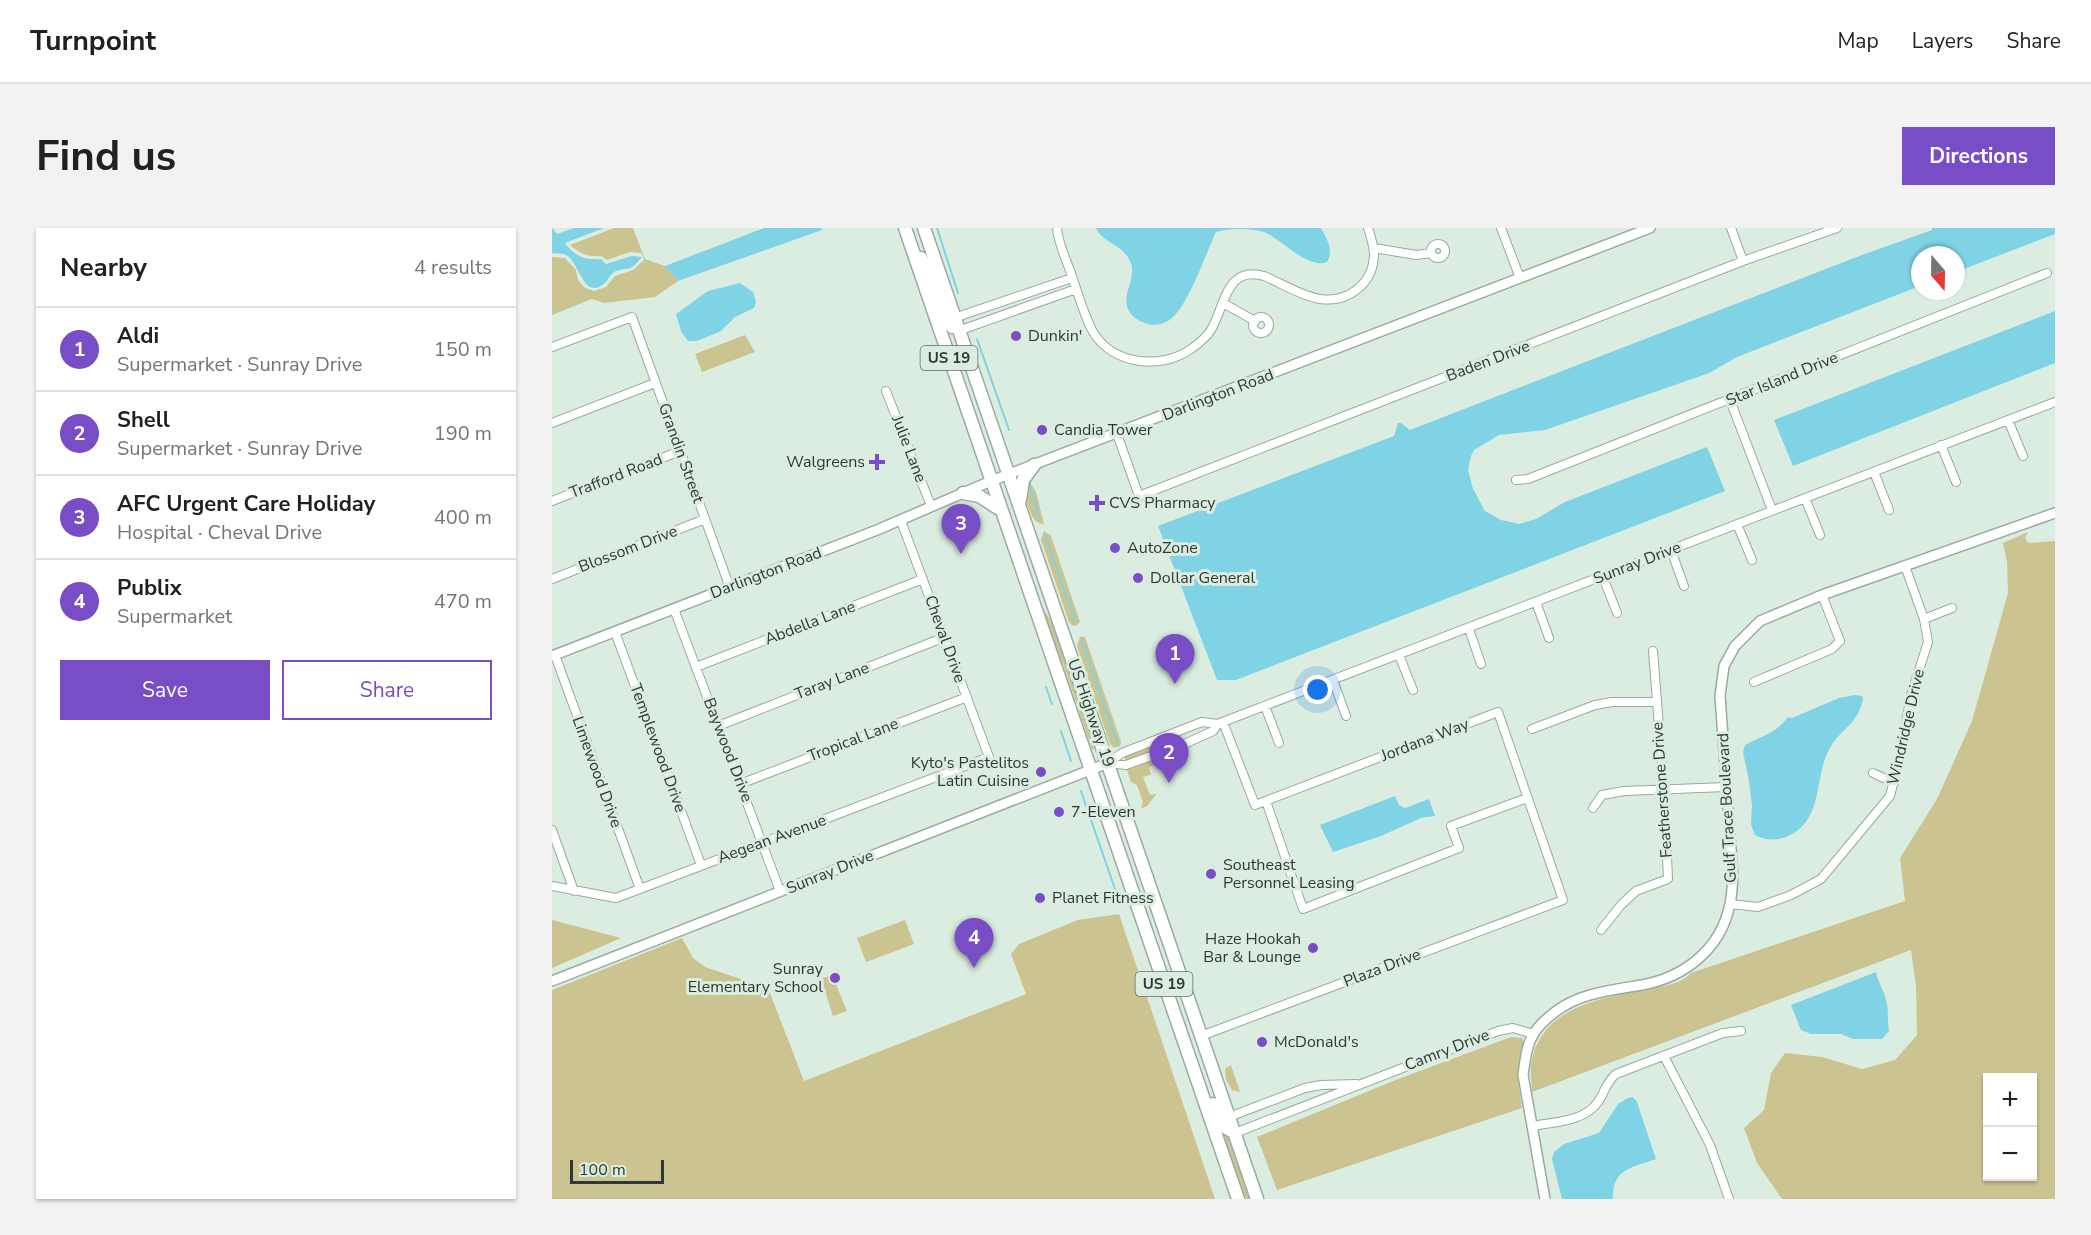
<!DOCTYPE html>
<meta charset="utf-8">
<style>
body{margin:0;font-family:"Nunito Sans",sans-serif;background:#f2f2f2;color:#202124}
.controls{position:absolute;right:18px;bottom:18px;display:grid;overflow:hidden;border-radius:0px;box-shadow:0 2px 4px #0004}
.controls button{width:54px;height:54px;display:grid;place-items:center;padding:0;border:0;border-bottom:2px solid #e0e0e0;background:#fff;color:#202124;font:30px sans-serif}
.compass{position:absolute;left:1359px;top:18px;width:54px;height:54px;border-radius:50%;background:#fff;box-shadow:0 2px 4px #0004;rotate:160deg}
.scale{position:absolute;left:18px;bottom:15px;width:94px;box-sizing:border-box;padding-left:6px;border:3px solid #303833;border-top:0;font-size:16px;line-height:21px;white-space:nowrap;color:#303833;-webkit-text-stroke:4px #daede0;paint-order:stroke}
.you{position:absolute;left:766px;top:462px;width:21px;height:21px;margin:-15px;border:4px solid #fff;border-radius:50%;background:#1a73e8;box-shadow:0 0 0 9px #1a73e833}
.badge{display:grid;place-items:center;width:39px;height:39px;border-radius:50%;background:#784dc6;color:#fff;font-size:20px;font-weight:700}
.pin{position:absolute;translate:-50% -50px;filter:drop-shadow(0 2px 3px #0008)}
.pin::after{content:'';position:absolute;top:32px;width:21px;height:18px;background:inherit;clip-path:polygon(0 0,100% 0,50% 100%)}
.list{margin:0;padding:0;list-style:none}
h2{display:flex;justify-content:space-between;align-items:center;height:78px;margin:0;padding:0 24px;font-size:26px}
h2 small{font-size:20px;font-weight:400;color:#757577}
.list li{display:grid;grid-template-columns:39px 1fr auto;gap:18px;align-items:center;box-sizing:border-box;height:84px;padding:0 24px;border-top:2px solid #e0e0e0}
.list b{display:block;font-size:22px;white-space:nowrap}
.list p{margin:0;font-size:20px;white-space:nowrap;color:#757577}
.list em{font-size:20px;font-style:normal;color:#757577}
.actions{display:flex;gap:12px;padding:18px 24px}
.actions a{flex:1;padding:14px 0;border:2px solid #784dc6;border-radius:0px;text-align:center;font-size:21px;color:#784dc6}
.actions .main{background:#784dc6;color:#fff}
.map{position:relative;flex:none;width:1503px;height:971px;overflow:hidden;border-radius:0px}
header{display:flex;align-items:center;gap:36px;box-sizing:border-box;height:84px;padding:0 30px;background:#fff;border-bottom:2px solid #e0e0e0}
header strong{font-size:28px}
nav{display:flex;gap:33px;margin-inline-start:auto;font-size:21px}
.intro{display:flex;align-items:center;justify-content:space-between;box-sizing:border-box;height:144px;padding:0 36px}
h1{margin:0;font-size:42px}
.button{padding:15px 27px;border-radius:0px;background:#784dc6;color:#fff;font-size:21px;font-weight:700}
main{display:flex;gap:36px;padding:0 36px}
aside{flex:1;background:#fff;border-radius:0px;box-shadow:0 2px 4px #0004}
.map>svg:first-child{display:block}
</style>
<header>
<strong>Turnpoint</strong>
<nav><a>Map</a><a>Layers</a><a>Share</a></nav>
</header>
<div class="intro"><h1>Find us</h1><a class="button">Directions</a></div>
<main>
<aside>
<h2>Nearby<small>4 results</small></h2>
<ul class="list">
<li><span class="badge">1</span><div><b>Aldi</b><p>Supermarket · Sunray Drive</p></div><em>150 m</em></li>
<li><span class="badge">2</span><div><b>Shell</b><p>Supermarket · Sunray Drive</p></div><em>190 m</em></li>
<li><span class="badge">3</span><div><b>AFC Urgent Care Holiday</b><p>Hospital · Cheval Drive</p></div><em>400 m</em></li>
<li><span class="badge">4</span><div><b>Publix</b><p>Supermarket</p></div><em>470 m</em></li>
</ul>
<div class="actions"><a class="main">Save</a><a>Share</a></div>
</aside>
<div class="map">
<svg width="1503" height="971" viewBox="0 0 1503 971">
<rect width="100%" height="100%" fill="#daede0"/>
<path fill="#ccc490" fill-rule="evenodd" d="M62,0H81L93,31L113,38L126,53L103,69L52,75L40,71L0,87V29L13,30L24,42L26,52L33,60L42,63L54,59L63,48L81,42L92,32L90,25L78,24L55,32L49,28C35,29 29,26 18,17Z
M193,107L203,124L150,144L143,126Z
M477,252L484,264L492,296C478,296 476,275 471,263Z
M492,303L499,308L528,394L524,398L520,397L517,394L489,312Z
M1476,304L1473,310L1476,315L1503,313V971H1230L1205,935L1192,900L1212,882L1219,845L1233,825L1270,829L1310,841L1343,832L1365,807L1364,758L1359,722L980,864C980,855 978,845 979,837C988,776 1054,770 1101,760C1115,757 1129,756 1139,745L1353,673L1348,630L1385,571L1420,493L1456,365L1455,334L1451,315ZM1436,850H1480V948H1436Z
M486,372L500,395L540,510L542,522L540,521L511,436L502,421Z
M528,409H533L569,514L568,518L562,520L558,516L525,418Z
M609,514L614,516L613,520L573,533V528Z
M618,526L622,527L623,531L619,537L611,540L609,535L597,539L599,547L591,549L598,567L603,566L604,567L595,578L589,581L591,574L585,557L579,554L575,542Z
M567,686L663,971H0V762L130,710L141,730L153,739L216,760L252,853L474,766L459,726L467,716L526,692Z
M0,692L69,710L0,740Z
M353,692L362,716L314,734L305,710Z
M280,747L295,783L281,788L269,751Z
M959,809L970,810L972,818L966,851L970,880L725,962L705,909L841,853Z
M679,837L688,864L680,862L674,852L673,841Z
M667,898L676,906L698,971H695L687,959Z"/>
<path fill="#7fd3e5" d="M0,0L5,6L22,0H52L13,15C23,29 33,32 49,31L54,36L80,28L90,29C87,32 84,37 80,39C75,42 67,41 62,44C58,47 56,52 53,55C31,74 28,34 14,27C11,25 4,26 0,25Z
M212,0H269L270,2L126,53L113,38Z
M544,0H769C775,11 782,22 775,34C757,42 729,11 712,4C698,0 678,0 664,4C654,25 635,82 616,93C609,97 600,98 593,95C586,93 579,88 576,81C569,64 587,50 577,31C569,16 551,15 544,0Z
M1380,0H1503V6L1404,44V27H1368V58L1185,129L1157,145L1140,151L993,202L947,207L922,222L919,228L916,242L921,261L933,283L949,292L967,296L984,291L1013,274L1155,219L1173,263L684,452H665L606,298L842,208L846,195H849L858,202L1310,27L1380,2Z
M188,55L201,64L204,74L202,80L183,89L169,103L145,113H136L129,103L124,86L156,63Z
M1503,83V135L1241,238L1222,192Z
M1303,467L1310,468L1311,470C1307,496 1289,500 1278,520C1261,549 1273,593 1234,609C1223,613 1212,612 1203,607L1199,597L1200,578L1197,553L1191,524L1193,517C1209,508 1225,505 1236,489L1240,490L1287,470Z
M843,568L847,577L853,580L877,571L883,588L869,590L829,608L781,624L768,597Z
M1324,744C1326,755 1332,762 1334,772C1337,782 1335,792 1337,803L1330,811H1301L1289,806H1259L1249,802L1239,777Z
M1081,869L1085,874L1104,931C1080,940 1060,940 1061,971H1010L1000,931L1002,924L1012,916L1047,905L1066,876L1076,870Z"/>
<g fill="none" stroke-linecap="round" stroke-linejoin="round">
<path stroke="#7fd3e5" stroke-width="2" d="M385,0L406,65
M425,111L457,202
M477,253L487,290
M493,308L524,394
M530,413L565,515
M494,459L500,476
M509,503L519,533
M529,563L564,664"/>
<g stroke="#99aba0" stroke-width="10">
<path id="minor" d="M505,0C506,16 515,33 520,48C526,66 532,87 541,104C561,137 609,142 639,121C646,116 654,110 659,102C673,78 674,37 712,48C729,55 749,68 768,71C796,75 821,56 822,27C822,18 819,9 816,0
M949,0L968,50
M1179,0L1191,33
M879 23a7 7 0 1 1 14 0a7 7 0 1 1-14 0Z
M822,20L864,27L879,25
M671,75L703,93
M701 97a8 8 0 1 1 16 0a8 8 0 1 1-16 0Z
M402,90L520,50
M406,103L524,61
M0,119L80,89L178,360
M334,163L379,278
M1178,172L1220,282
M1456,192L1471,228
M0,195L103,155
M565,206L587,268L1191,33L1285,0
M1389,217L1404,254
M1322,244L1337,282
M964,252L976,251L1495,45
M1253,270L1268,307
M0,273L128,223
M1185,296L1200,332
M1119,322L1132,358
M1051,349L1065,385
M0,351L153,291
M984,374L997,410
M122,381L228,663
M1372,391L1400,380
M917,401L929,436
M63,404L149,637
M3,427L88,661
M847,427L861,462
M144,439L371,351
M781,452L794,488
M1202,454L1280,421L1288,413L1270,367
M713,478L727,515
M166,498L393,409
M980,501L1043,477L1060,474H1104
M556,535L570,525L650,494L666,496L681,490L1503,174
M556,535L574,537L630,517L661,503L666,496
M1321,545L1342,555
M188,556L415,469
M714,573L751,681L907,620L899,598L975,570
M1041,580L1050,567L1072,563L1174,559
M0,602L22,663
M0,658L64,670L437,529L349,293
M1178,676L1206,679L1239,667L1269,651L1338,568L1349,524L1359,467L1376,414L1372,391L1353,338
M1049,702L1069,677L1084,663L1116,651L1112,561L1101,423
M649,808L1011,672L946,484L703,577L671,494
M1112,828L1158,917L1177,971
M677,889L753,860L769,857L804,856
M980,898C1001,894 1032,894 1046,874C1053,864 1054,854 1064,846L1171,805L1189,803
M683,905L946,803L961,800L981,806"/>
</g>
<g stroke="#99aba0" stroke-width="12">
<path id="tertiary" d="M0,428L325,302L439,253L1098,0
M0,753L556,535
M993,971L971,847C973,834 974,818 981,807C986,798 995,790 1003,784C1027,765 1060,762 1090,757C1133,749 1169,721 1178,676C1180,667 1180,658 1181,649L1168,468L1172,438L1183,418L1208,393L1270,367L1503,285"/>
</g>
<g stroke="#99aba0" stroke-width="15">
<path id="trunk" d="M353,0L686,971
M372,0L705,971
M369,30C382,52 386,78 400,99
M411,265L427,268L449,282
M468,272L471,252L482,237
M661,876L671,898L683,905"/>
</g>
<use href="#minor" stroke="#fff" stroke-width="8"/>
<use href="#tertiary" stroke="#fff" stroke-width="9"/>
<use href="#trunk" stroke="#fff" stroke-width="12"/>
</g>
<g fill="#784dc6" stroke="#daede0" stroke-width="2">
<circle cx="464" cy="108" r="6"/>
<circle cx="490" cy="202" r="6"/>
<path d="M322 225h6v6h6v6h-6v6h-6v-6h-6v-6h6z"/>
<path d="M542 266h6v6h6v6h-6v6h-6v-6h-6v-6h6z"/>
<circle cx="563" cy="320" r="6"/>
<circle cx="586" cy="350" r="6"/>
<circle cx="489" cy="544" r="6"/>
<circle cx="507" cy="584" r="6"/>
<circle cx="659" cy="646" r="6"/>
<circle cx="488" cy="670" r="6"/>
<circle cx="761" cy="720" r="6"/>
<circle cx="283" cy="750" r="6"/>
<circle cx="710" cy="814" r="6"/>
</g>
<g text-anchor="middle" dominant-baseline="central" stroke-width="6" stroke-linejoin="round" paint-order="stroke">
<g fill="#daede0" stroke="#636e67" stroke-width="1.5">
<rect x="368.5" y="118" width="57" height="24" rx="4.5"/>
<rect x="583.5" y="744" width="57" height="24" rx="4.5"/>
</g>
<g font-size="15" font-weight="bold" fill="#303833">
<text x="397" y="130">US 19</text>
<text x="612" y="756">US 19</text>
</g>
<g font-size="16" fill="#303833" stroke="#daede0" text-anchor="start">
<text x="476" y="108">Dunkin'</text>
<text x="502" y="202">Candia Tower</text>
<text x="313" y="234" text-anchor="end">Walgreens</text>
<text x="557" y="275">CVS Pharmacy</text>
<text x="575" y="320">AutoZone</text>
<text x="598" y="350">Dollar General</text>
<text x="477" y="535" text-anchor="end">Kyto's Pastelitos<tspan x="477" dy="18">Latin Cuisine</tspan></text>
<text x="519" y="584">7-Eleven</text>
<text x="671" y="637">Southeast<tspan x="671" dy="18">Personnel Leasing</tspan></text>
<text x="500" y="670">Planet Fitness</text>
<text x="749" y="711" text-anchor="end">Haze Hookah<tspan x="749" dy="18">Bar &amp; Lounge</tspan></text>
<text x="271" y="741" text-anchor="end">Sunray<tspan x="271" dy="18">Elementary School</tspan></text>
<text x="722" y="814">McDonald's</text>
</g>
<g font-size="16" fill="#303833" stroke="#daede0">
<text transform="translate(936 133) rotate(-21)">Baden Drive</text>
<text transform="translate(1230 151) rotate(-22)">Star Island Drive</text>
<text transform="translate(666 167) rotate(-21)">Darlington Road</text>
<text transform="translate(357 221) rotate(69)">Julie Lane</text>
<text transform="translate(129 225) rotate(70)">Grandin Street</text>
<text transform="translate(64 248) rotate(-21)">Trafford Road</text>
<text transform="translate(76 321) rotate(-21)">Blossom Drive</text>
<text transform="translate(1085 335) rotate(-21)">Sunray Drive</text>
<text transform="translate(214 345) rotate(-21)">Darlington Road</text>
<text transform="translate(258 395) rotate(-21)">Abdella Lane</text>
<text transform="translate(393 411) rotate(70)">Cheval Drive</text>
<text transform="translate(280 453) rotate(-21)">Taray Lane</text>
<text transform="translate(539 485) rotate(71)">US Highway 19</text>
<text transform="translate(1354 499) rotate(-77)">Windridge Drive</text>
<text transform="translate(301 512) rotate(-21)">Tropical Lane</text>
<text transform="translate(873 512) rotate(-21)">Jordana Way</text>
<text transform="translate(106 520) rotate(70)">Templewood Drive</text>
<text transform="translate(176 522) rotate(69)">Baywood Drive</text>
<text transform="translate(45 544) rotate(70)">Limewood Drive</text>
<text transform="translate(1110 562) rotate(-94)">Featherstone Drive</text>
<text transform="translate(1175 580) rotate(-93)">Gulf Trace Boulevard</text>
<text transform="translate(220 611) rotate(-20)">Aegean Avenue</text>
<text transform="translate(278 644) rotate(-22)">Sunray Drive</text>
<text transform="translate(830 740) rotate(-21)">Plaza Drive</text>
<text transform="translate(895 822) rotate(-21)">Camry Drive</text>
</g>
</g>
</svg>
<div class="controls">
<button>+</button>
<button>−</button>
</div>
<svg class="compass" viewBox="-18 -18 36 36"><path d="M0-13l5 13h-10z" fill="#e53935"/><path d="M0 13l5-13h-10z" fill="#757577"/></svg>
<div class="scale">100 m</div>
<div class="you"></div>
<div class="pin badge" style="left:623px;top:456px">1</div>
<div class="pin badge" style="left:617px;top:555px">2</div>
<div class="pin badge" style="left:409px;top:326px">3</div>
<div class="pin badge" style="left:422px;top:740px">4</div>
</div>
</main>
